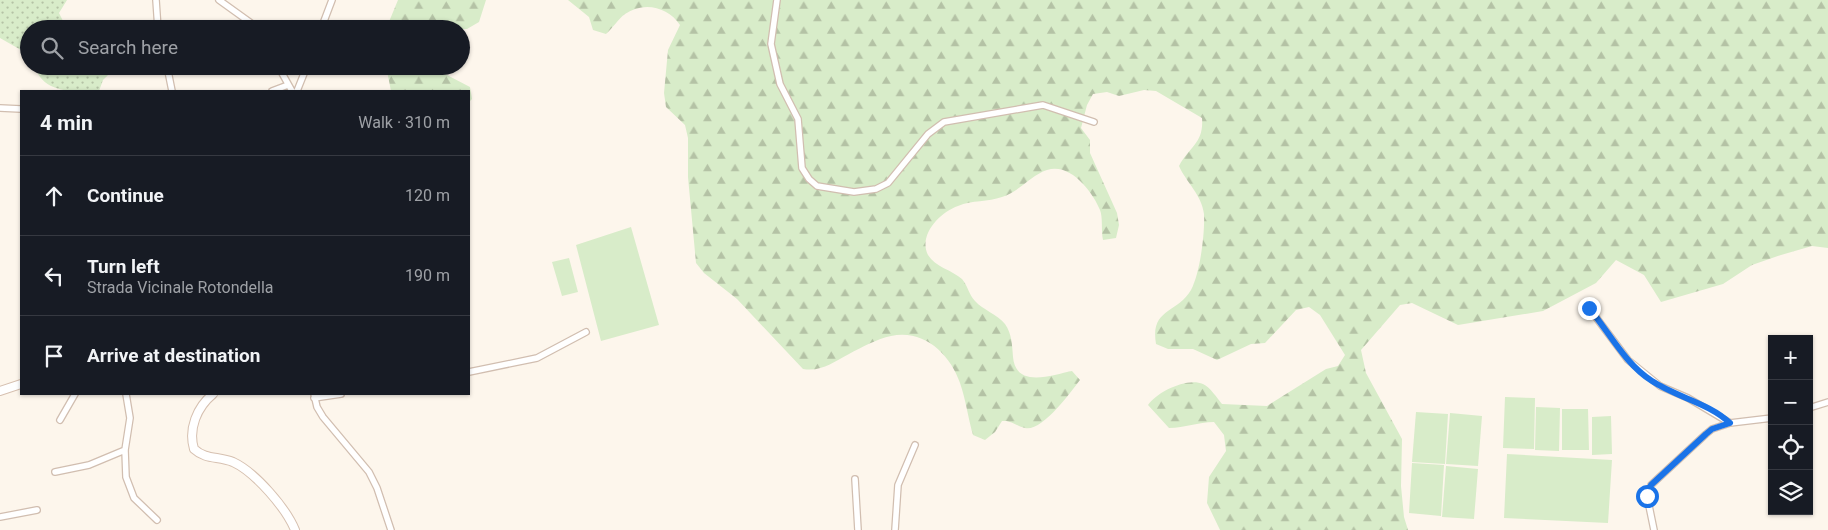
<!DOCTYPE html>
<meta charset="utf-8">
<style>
body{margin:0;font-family:Roboto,sans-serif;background:#242831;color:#f1f3f6}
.controls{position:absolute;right:15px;bottom:15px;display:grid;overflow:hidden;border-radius:0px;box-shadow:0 1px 4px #0004}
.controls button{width:45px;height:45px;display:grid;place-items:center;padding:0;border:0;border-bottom:1px solid #363941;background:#171b24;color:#f1f3f6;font:25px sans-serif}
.stop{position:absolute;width:15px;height:15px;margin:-11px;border:4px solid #1a73e8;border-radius:50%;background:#fff}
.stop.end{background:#1a73e8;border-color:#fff;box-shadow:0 1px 5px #0008}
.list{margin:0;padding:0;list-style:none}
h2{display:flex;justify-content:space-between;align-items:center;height:65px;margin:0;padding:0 20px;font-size:21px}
h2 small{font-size:16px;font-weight:400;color:#9ea1a6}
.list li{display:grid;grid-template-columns:32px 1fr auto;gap:15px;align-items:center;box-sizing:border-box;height:80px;padding:0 20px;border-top:1px solid #363941}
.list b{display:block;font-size:19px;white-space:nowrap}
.list p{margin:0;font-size:16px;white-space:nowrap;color:#9ea1a6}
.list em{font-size:16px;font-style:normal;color:#9ea1a6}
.icon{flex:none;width:28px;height:28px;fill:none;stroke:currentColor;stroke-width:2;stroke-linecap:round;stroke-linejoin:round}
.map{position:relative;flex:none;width:1828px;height:530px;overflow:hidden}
.search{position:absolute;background:#171b24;box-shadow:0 1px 4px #0004;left:20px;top:20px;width:450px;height:55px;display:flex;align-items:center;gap:12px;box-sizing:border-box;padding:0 18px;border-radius:28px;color:#9ea1a6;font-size:19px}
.panel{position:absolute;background:#171b24;box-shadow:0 1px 4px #0004;left:20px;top:90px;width:450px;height:305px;border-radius:0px}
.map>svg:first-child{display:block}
</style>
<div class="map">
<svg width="1828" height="530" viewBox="0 0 1828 530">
<defs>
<pattern id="grass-dots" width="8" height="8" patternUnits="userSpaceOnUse" patternTransform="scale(1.25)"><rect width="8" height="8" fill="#d8ecc9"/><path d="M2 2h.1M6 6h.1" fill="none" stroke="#b4c2a5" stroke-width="1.8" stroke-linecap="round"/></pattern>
<pattern id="forest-firs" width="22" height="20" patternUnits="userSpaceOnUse" patternTransform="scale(1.25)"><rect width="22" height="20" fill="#d8ecc9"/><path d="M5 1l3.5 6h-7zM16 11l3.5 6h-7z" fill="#b4c2a5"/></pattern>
</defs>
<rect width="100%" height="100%" fill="#fdf6ec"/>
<path fill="url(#grass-dots)" d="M0,0H67L59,13L63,21L69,26L78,24L85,29H29V58L21,50L0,38Z
M34,66H108L109,74L103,80L99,91C73,91 45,95 34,66Z"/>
<path fill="url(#forest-firs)" d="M398,0H486L479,22L467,29H386Z
M568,0H1828V248L1812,246L1781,255L1752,265L1723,284L1661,302L1644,275L1616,260L1596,283L1543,311L1458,325L1412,303L1400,305L1361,350L1366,373L1402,439L1401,486L1404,517L1408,530H1220L1207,503L1209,477L1226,451L1224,435L1214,422C1198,422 1185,428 1169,428L1148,405C1157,392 1187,377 1203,384C1210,387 1217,398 1222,404L1267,406L1326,369L1338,366L1345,355L1320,315L1309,307L1296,310L1265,343L1251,344L1217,360L1193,349H1168L1156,344C1150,308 1177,314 1191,290C1200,273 1205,234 1204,214C1202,195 1186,182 1179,166C1190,146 1204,143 1202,118L1156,91L1144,90L1119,96L1107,92L1093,94L1087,105L1081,128L1090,140V153L1117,213L1119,225L1116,238L1103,240C1101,231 1103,217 1100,210C1093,192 1070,162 1047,170C1031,175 1019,192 1002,197C988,202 972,200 958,206C940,212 918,235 928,255C935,267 952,270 962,279C968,286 969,295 975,301C983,310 997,314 1005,324C1012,334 1012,345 1013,357C1016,389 1052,375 1072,371L1080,380C1070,393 1042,432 1025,428C1016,426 1012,420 1002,421L995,432L985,440L973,435C968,418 966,400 960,383C950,354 924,329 891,336C877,339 862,347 849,354C833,362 822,372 803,369L737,299L704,273L696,263L688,177V138L685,125L666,107L664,93L668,50L680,25C668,7 644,1 625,14C618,19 613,28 606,34L593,30L589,17Z
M386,66H440L445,74L470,87L472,99L469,102V91H391Z"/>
<path fill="#d8ecc9" d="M631,227L659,325L601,341L576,245Z
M569,258L578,292L562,296L552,262Z
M1505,397L1535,398L1534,449L1503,448Z
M1536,407L1560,408L1559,451L1535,450Z
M1562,409H1588L1589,450H1562Z
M1416,412L1448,414L1445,464L1412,462Z
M1450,413L1482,416L1478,466L1446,464Z
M1611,416L1612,454L1592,455V417Z
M1507,454L1612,460L1608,523L1504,518Z
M1412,463L1444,465L1441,516L1409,513Z
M1446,466L1478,469L1474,519L1442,517Z"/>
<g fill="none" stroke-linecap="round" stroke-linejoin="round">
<g stroke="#d1beb0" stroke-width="8">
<path id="street" d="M156,0L158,29
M219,0L251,23L255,29
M777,0L771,44L780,84L798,119L802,168L809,179L817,186L854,192L876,189L888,183L928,134L944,122L1043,105L1094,122
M321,29L332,0
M167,66L172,91
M278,66L292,91
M272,91L288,85
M297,91L307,66
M0,108L21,109
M1589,308L1628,360L1660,386L1688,398L1730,423L1772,418
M469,372L537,358L586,332
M126,394L130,418L125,450L126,477L134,498L157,520
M314,394L317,407L323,417L369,472L377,488L391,530
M314,398L341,394
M1809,408L1828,402
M60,420L75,394
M55,472L89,465L125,450
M855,479L858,530
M0,517L37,510
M895,530L898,485L915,445
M1654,530L1647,496L1651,485L1706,434L1712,429L1730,423"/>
</g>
<g stroke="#d6c0b0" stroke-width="10">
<path id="secondary" d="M0,391L21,384
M213,394C197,407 188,429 194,449C206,460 218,456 233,462C255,472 286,508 295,530"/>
</g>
<use href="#street" stroke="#fff" stroke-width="5.5"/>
<use href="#secondary" stroke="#fff" stroke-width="8"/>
</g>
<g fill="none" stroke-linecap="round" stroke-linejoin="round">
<path stroke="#1a73e8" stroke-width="6" d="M1589,308C1609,332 1625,364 1652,381C1676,397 1709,403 1730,423L1712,429L1706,434L1651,485L1647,496"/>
</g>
</svg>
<div class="controls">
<button>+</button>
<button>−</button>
<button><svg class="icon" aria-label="locate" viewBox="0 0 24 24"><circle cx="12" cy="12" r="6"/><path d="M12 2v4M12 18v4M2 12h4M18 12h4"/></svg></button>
<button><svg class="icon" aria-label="layers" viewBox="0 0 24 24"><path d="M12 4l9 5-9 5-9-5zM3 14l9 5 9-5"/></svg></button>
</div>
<div class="stop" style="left:1647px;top:496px"></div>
<div class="stop end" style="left:1589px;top:308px"></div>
<div class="search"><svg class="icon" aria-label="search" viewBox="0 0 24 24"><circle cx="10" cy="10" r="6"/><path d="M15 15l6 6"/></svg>Search here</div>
<section class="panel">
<h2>4 min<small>Walk · 310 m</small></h2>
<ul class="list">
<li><svg class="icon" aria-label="ahead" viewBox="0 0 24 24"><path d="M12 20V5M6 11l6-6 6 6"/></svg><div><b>Continue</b></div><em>120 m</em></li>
<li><svg class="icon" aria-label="left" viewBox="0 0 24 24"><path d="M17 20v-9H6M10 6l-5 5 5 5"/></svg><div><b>Turn left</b><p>Strada Vicinale Rotondella</p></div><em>190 m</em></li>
<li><svg class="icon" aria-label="arrive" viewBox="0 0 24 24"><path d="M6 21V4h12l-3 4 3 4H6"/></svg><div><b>Arrive at destination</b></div></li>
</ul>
</section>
</div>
